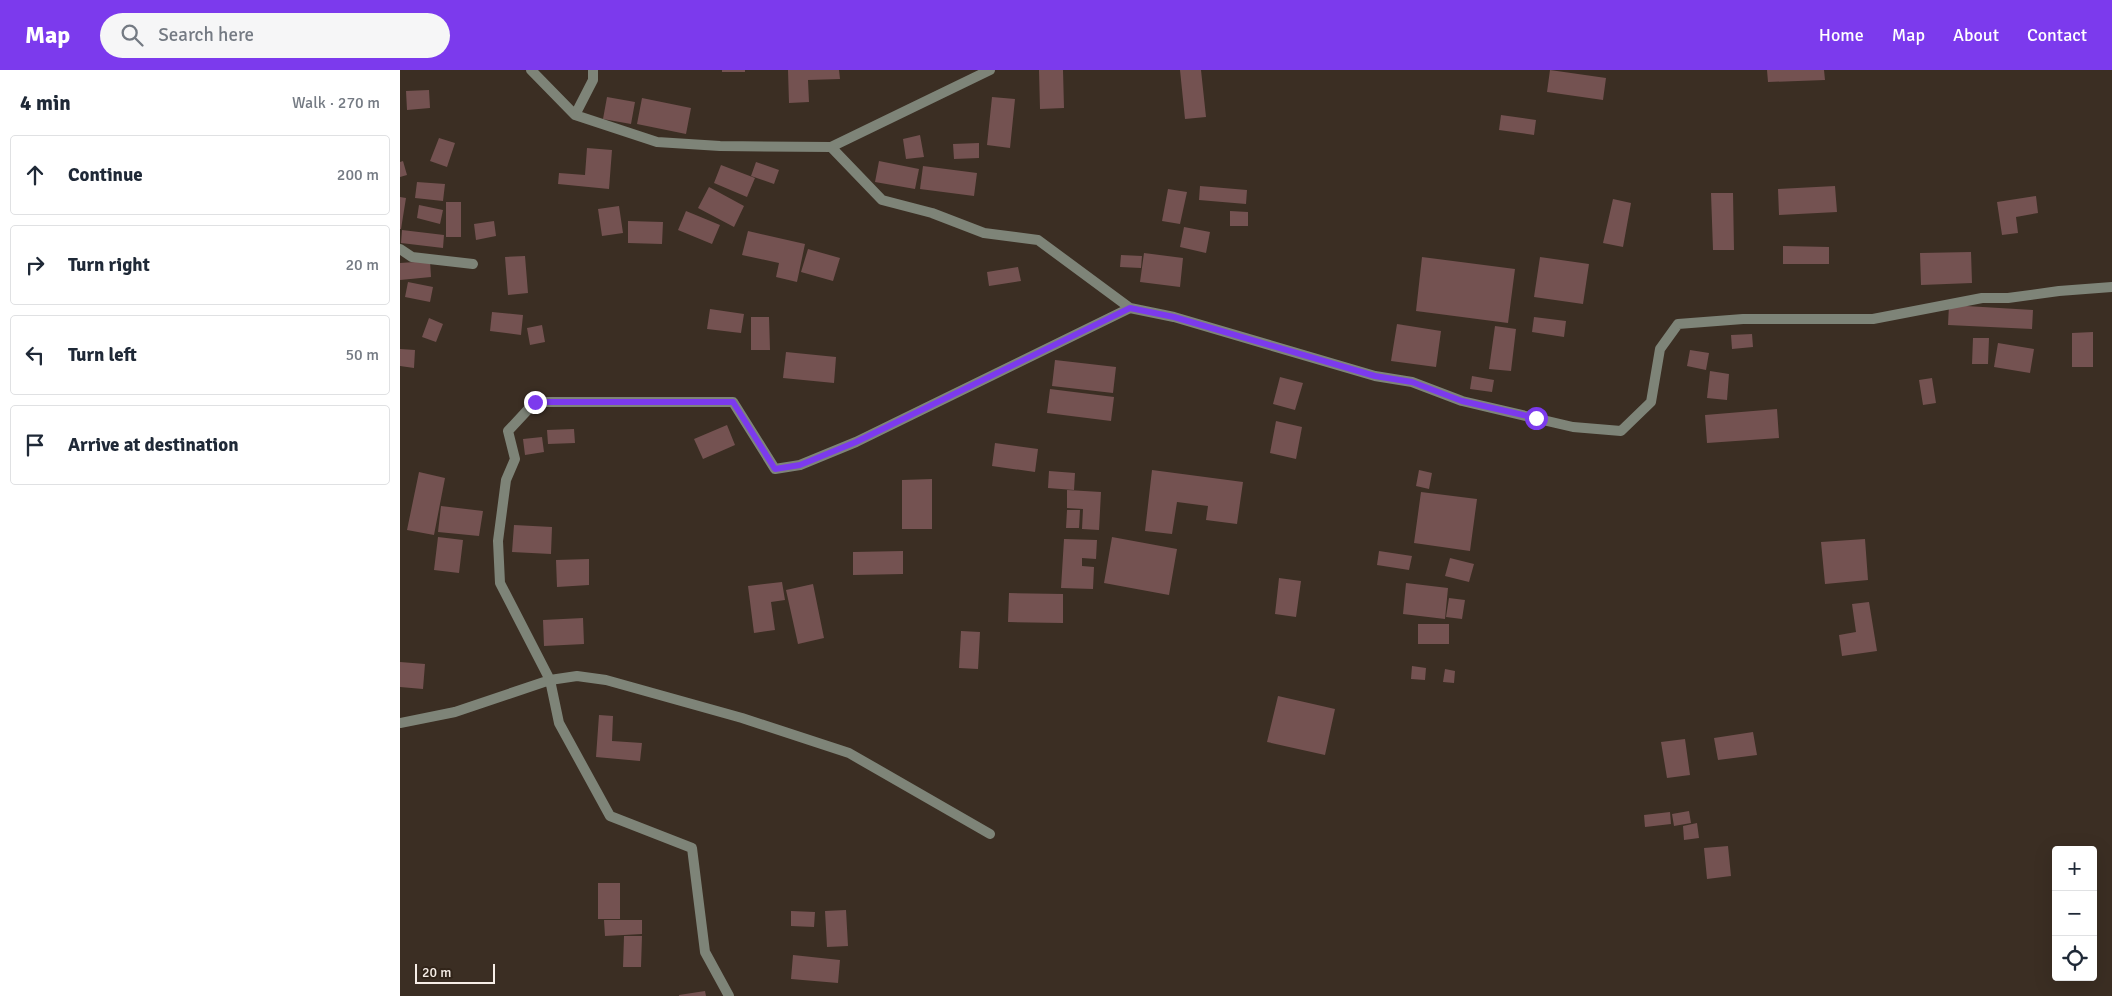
<!DOCTYPE html>
<meta charset="utf-8">
<style>
body{margin:0;font-family:Signika,sans-serif;background:#f6f6f7;color:#1f2937}
.controls{position:absolute;right:15px;bottom:15px;display:grid;overflow:hidden;border-radius:5px;box-shadow:0 5px 20px #0002}
.controls button{width:45px;height:45px;display:grid;place-items:center;padding:0;border:0;border-bottom:1px solid #e0e1e3;background:#fff;color:#1f2937;font:25px sans-serif}
.scale{position:absolute;left:15px;bottom:12px;width:80px;box-sizing:border-box;padding-left:5px;border:2px solid #f7eee7;border-top:0;font-size:14px;line-height:18px;white-space:nowrap;color:#f7eee7;-webkit-text-stroke:4px #312419;paint-order:stroke}
.stop{position:absolute;width:15px;height:15px;margin:-11px;border:4px solid #7c3aed;border-radius:50%;background:#fff}
.stop.end{background:#7c3aed;border-color:#fff;box-shadow:0 1px 5px #0008}
.list{margin:0;padding:0;list-style:none}
h2{display:flex;justify-content:space-between;align-items:center;height:65px;margin:0;padding:0 20px;font-size:21px}
h2 small{font-size:16px;font-weight:400;color:#747a83}
.list li{display:grid;grid-template-columns:32px 1fr auto;gap:15px;align-items:center;box-sizing:border-box;height:80px;margin:0 10px 10px;padding:0 10px;border:1px solid #e0e1e3;border-radius:5px}
.list b{display:block;font-size:19px;white-space:nowrap}
.list em{font-size:16px;font-style:normal;color:#747a83}
.icon{flex:none;width:28px;height:28px;fill:none;stroke:currentColor;stroke-width:2;stroke-linecap:round;stroke-linejoin:round}
.map{position:relative;flex:none;width:1712px;height:926px;overflow:hidden}
header{display:flex;align-items:center;gap:30px;box-sizing:border-box;height:70px;padding:0 25px;background:#7c3aed;color:#fff}
header strong{font-size:24px}
nav{display:flex;gap:28px;margin-inline-start:auto;font-size:18px}
.search{width:350px;height:45px;background:#f6f6f7;display:flex;align-items:center;gap:12px;box-sizing:border-box;padding:0 18px;border-radius:28px;color:#747a83;font-size:19px}
main{display:flex}
aside{flex:1;background:#fff}
.map>svg:first-child{display:block}
</style>
<header>
<strong>Map</strong>
<div class="search"><svg class="icon" aria-label="search" viewBox="0 0 24 24"><circle cx="10" cy="10" r="6"/><path d="M15 15l6 6"/></svg>Search here</div>
<nav><a>Home</a><a>Map</a><a>About</a><a>Contact</a></nav>
</header>
<main>
<aside>
<h2>4 min<small>Walk · 270 m</small></h2>
<ul class="list">
<li><svg class="icon" aria-label="ahead" viewBox="0 0 24 24"><path d="M12 20V5M6 11l6-6 6 6"/></svg><div><b>Continue</b></div><em>200 m</em></li>
<li><svg class="icon" aria-label="right" viewBox="0 0 24 24"><path d="M7 20v-9h11M14 6l5 5-5 5"/></svg><div><b>Turn right</b></div><em>20 m</em></li>
<li><svg class="icon" aria-label="left" viewBox="0 0 24 24"><path d="M17 20v-9H6M10 6l-5 5 5 5"/></svg><div><b>Turn left</b></div><em>50 m</em></li>
<li><svg class="icon" aria-label="arrive" viewBox="0 0 24 24"><path d="M6 21V4h12l-3 4 3 4H6"/></svg><div><b>Arrive at destination</b></div></li>
</ul>
</aside>
<div class="map">
<svg width="1712" height="926" viewBox="0 0 1712 926">
<rect width="100%" height="100%" fill="#3b2e23"/>
<path fill="#745251" d="M322,0H345V2H322Z
M388,0H439L440,9L408,10L409,32L389,33Z
M639,0H663L664,38L640,39Z
M780,0H801L806,47L785,49Z
M1150,0L1206,8L1203,30L1147,22Z
M1367,0H1424L1425,10L1368,12Z
M29,20L30,38L7,40L6,21Z
M207,27L235,32L231,54L203,49Z
M592,27L615,29L610,78L587,75Z
M242,28L291,38L286,64L237,54Z
M1101,45L1136,50L1134,65L1099,60Z
M520,65L524,87L506,89L503,69Z
M39,68L55,73L47,97L30,91Z
M579,73V88L554,89L553,74Z
M187,78L212,80L209,119L158,114L159,103L185,105Z
M3,91L7,105L0,107V92Z
M479,91L519,99L515,119L475,112Z
M356,92L379,100L374,114L351,106Z
M321,95L355,108L347,127L314,113Z
M523,96L577,103L574,126L520,119Z
M17,112L45,114L43,131L15,128Z
M800,116L847,120L846,134L799,130Z
M1435,116L1437,142L1379,145L1378,119Z
M309,117L344,136L334,157L298,138Z
M768,119L787,122L780,154L762,151Z
M1311,123H1333L1334,180H1313Z
M1636,126L1638,143L1616,147L1618,163L1602,165L1597,132Z
M0,127L6,128L1,159H0Z
M1213,129L1231,133L1223,177L1203,173Z
M46,132H61V167H46Z
M19,135L43,140L40,154L17,148Z
M219,136L223,163L202,166L198,139Z
M286,141L320,155L312,174L278,160Z
M830,141L848,142V156H830Z
M94,151L96,166L76,170L74,154Z
M228,151L263,152L262,174L228,173Z
M784,157L810,162L806,183L780,177Z
M2,160L44,165L43,178L1,173Z
M348,161L405,174L397,212L376,207L379,193L342,185Z
M1383,176L1429,177V194H1383Z
M408,179L440,188L433,211L401,202Z
M1571,182L1572,213L1521,215L1520,183Z
M744,183L783,188L780,217L740,212Z
M721,185L742,186L741,198L720,197Z
M125,186L128,223L108,225L105,187Z
M1022,187L1115,199L1108,253L1016,241Z
M1140,187L1189,194L1183,234L1134,227Z
M30,191L31,207L0,210V193Z
M618,197L621,211L589,216L587,202Z
M8,212L33,217L30,232L5,227Z
M1549,235L1633,240L1632,259L1548,255Z
M310,239L344,244L341,263L307,259Z
M92,242L123,245L121,265L90,261Z
M351,247H369L370,280H351Z
M1134,247L1166,251L1164,267L1132,262Z
M29,248L43,254L36,272L22,267Z
M997,254L1041,261L1036,297L991,291Z
M142,255L145,272L130,275L127,258Z
M1095,256L1116,259L1111,301L1089,299Z
M1693,262V297H1672V263Z
M1352,264L1353,277L1332,279L1331,265Z
M1573,268H1589L1588,294H1572Z
M1598,273L1634,279L1630,303L1594,297Z
M0,279L15,280L14,298L0,296Z
M1290,280L1309,283L1306,300L1287,296Z
M386,282L436,287L434,313L383,308Z
M655,290L716,297L713,323L652,316Z
M1310,301L1329,304L1327,330L1307,328Z
M1072,306L1094,310L1092,322L1070,319Z
M880,307L903,313L895,340L873,334Z
M1532,308L1536,333L1523,335L1519,310Z
M650,319L714,327L711,351L647,343Z
M1377,339L1379,368L1307,373L1305,345Z
M876,351L902,357L896,389L870,383Z
M327,355L335,375L303,389L294,369Z
M174,359L175,373L148,374L147,360Z
M142,367L144,382L125,385L123,369Z
M595,373L638,379L635,402L592,396Z
M752,400L843,412L837,454L806,450L808,436L777,432L772,464L745,461Z
M1019,400L1032,403L1029,419L1016,416Z
M649,401L675,403L674,420L648,418Z
M19,402L45,408L34,465L7,460Z
M532,409V459H502V410Z
M667,420L701,422L699,460L682,459L683,439L667,438Z
M1021,422L1077,429L1070,481L1014,473Z
M41,436L83,441L79,466L38,462Z
M667,440H680L679,458H666Z
M114,455L152,457L151,484L112,482Z
M38,467L63,470L59,503L34,500Z
M712,467L777,479L769,525L704,513Z
M664,469L697,470L696,489L682,488V496L694,497L693,519L661,518Z
M1465,469L1468,510L1425,514L1421,472Z
M503,481V504L453,505V482Z
M979,481L1012,486L1009,500L977,495Z
M1050,488L1074,494L1069,512L1045,506Z
M189,489V515L157,517L156,490Z
M879,508L901,511L896,547L875,544Z
M382,512L385,530L371,532L375,560L354,563L348,516Z
M1006,513L1048,518L1045,549L1003,544Z
M413,514L424,568L398,574L386,520Z
M609,523L663,524V553L608,552Z
M1049,528L1065,530L1062,549L1046,547Z
M1469,532L1477,581L1442,586L1439,565L1456,562L1452,534Z
M183,548L184,574L144,576L143,550Z
M1018,554H1049V574H1018Z
M561,561L580,562L578,599L559,598Z
M0,592L25,594L23,619L0,617Z
M1012,596L1026,598L1025,610L1011,609Z
M1045,599L1055,601L1054,613L1043,612Z
M878,626L935,639L925,685L867,672Z
M199,645L213,646L212,671L242,673L240,691L196,687Z
M1353,662L1357,685L1318,690L1314,668Z
M1285,669L1290,705L1267,708L1261,672Z
M1289,741L1291,753L1274,756L1272,744Z
M1270,742L1271,754L1245,757L1244,745Z
M1297,753L1299,768L1284,770L1283,756Z
M1328,776L1331,806L1307,809L1304,778Z
M198,813H220V849H198Z
M446,840L448,876L427,877L425,841Z
M391,841L415,842L414,857L391,856Z
M204,850H242V864L205,866Z
M224,866H242L241,897H223Z
M393,885L440,890L438,913L391,909Z
M305,921L306,926H279V925Z"/>
<g fill="none" stroke-linecap="round" stroke-linejoin="round">
<path stroke="#7e8478" stroke-width="10" d="M131,0L175,45
M193,0V10L175,45L257,72L320,76L431,77
M0,179L12,187L73,194
M730,238L774,247L975,306L1012,312L1062,331L1173,357L1221,361L1251,332L1260,279L1278,254L1343,249H1473L1582,228H1608L1659,221L1712,217
M0,653L55,642L150,610L177,606L206,610L342,648L449,683L590,764
M329,926L305,882L292,778L210,746L159,653L150,610L100,513L98,471L106,410L115,389L108,361L135,332H333L375,399L400,395L456,372L730,238L638,170L584,163L532,143L482,130L431,77L590,0"/>
</g>
<g fill="none" stroke-linecap="round" stroke-linejoin="round">
<path stroke="#7c3aed" stroke-width="6" d="M135,332H333L375,399L400,395L456,372L730,238L774,247L975,306L1012,312L1062,331L1136,348"/>
</g>
</svg>
<div class="controls">
<button>+</button>
<button>−</button>
<button><svg class="icon" aria-label="locate" viewBox="0 0 24 24"><circle cx="12" cy="12" r="6"/><path d="M12 2v4M12 18v4M2 12h4M18 12h4"/></svg></button>
</div>
<div class="scale">20 m</div>
<div class="stop" style="left:1136px;top:348px"></div>
<div class="stop end" style="left:135px;top:332px"></div>
</div>
</main>
